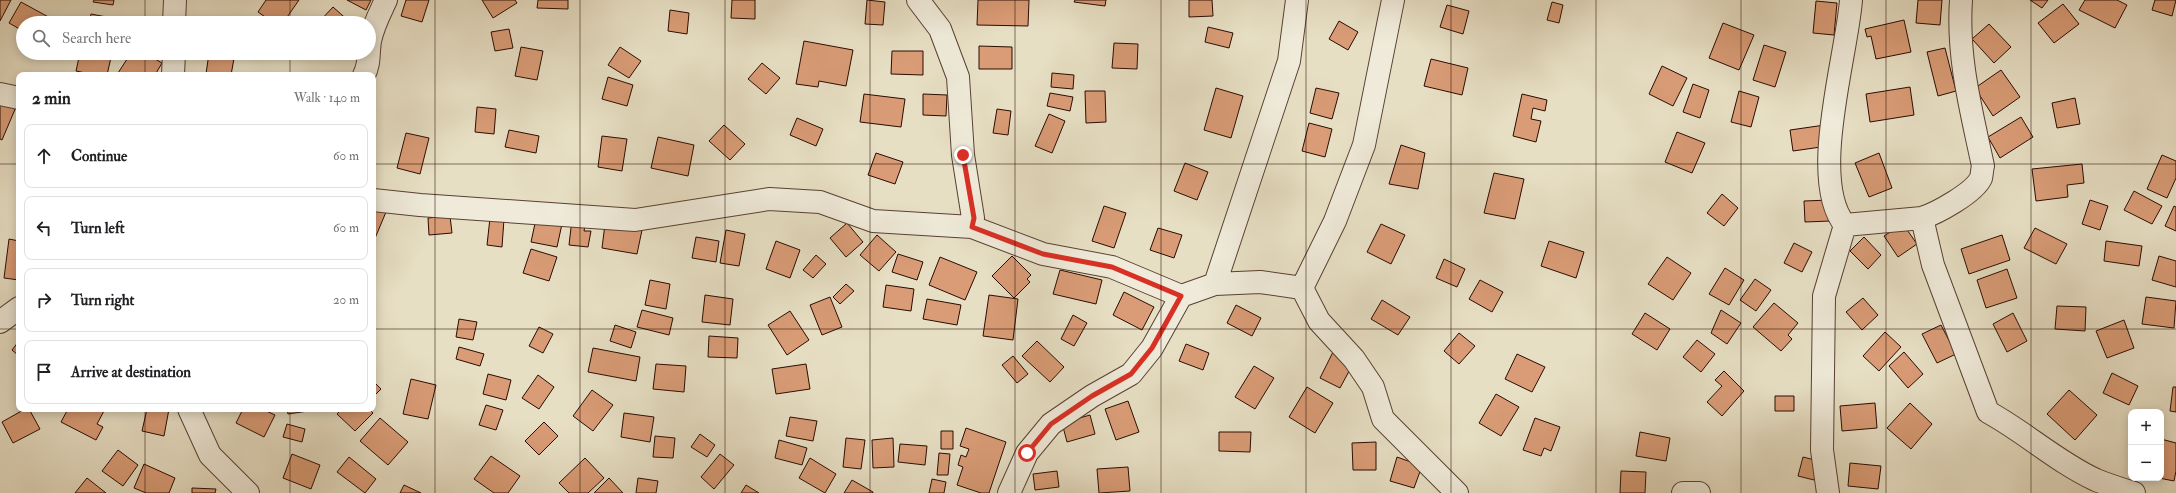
<!DOCTYPE html>
<meta charset="utf-8">
<style>
body{margin:0;font-family:"IM FELL Double Pica",serif;background:#f2f2f2;color:#202124}
.controls{position:absolute;right:12px;bottom:12px;display:grid;overflow:hidden;border-radius:8px;box-shadow:0 2px 10px #0003}
.controls button{width:36px;height:36px;display:grid;place-items:center;padding:0;border:0;border-bottom:1px solid #e0e0e0;background:#fff;color:#202124;font:20px sans-serif}
.stop{position:absolute;width:12px;height:12px;margin:-9px;border:3px solid #d93025;border-radius:50%;background:#fff}
.stop.end{background:#d93025;border-color:#fff;box-shadow:0 1px 4px #0008}
.list{margin:0;padding:0;list-style:none}
h2{display:flex;justify-content:space-between;align-items:center;height:52px;margin:0;padding:0 16px;font-size:17px}
h2 small{font-size:13px;font-weight:400;color:#757577}
.list li{display:grid;grid-template-columns:26px 1fr auto;gap:12px;align-items:center;box-sizing:border-box;height:64px;margin:0 8px 8px;padding:0 8px;border:1px solid #e0e0e0;border-radius:8px}
.list b{display:block;font-size:15px;white-space:nowrap}
.list em{font-size:13px;font-style:normal;color:#757577}
.icon{flex:none;width:22px;height:22px;fill:none;stroke:currentColor;stroke-width:2;stroke-linecap:round;stroke-linejoin:round}
.map{position:relative;flex:none;width:2176px;height:493px;overflow:hidden}
.search{position:absolute;background:#fff;box-shadow:0 2px 10px #0003;left:16px;top:16px;width:360px;height:44px;display:flex;align-items:center;gap:10px;box-sizing:border-box;padding:0 14px;border-radius:22px;color:#757577;font-size:15px}
.panel{position:absolute;background:#fff;box-shadow:0 2px 10px #0003;left:16px;top:72px;width:360px;height:340px;border-radius:8px}
.map>svg:first-child{display:block}
</style>
<div class="map">
<svg width="2176" height="493" viewBox="0 0 2176 493">
<rect width="100%" height="100%" fill="#e7dfc4"/>
<filter id="stains"><feTurbulence type="fractalNoise" baseFrequency=".005" numOctaves="4"/><feColorMatrix values="0 0 0 0 .2 0 0 0 0 .09 0 0 0 0 .02 0 0 0 .5 -.17"/></filter>
<radialGradient id="worn" r=".72"><stop offset=".6" stop-color="#630" stop-opacity="0"/><stop offset="1" stop-color="#630" stop-opacity=".3"/></radialGradient>
<path fill="#d99c76" stroke="#2a0b02" d="M0,0H11L0,21Z
M94,0H114L113,5L93,2Z
M266,0H299L283,23H274L258,12Z
M347,0H371L366,10Z
M406,0H429L422,22L401,16Z
M482,0H515L517,3L493,18Z
M538,0H568V9L537,8Z
M732,0H755V19L731,18Z
M867,0L885,2L883,25L865,24Z
M978,0H1029L1028,26L977,25Z
M1075,0H1106L1105,6L1074,2Z
M1189,0H1212L1213,16L1189,17Z
M1918,0H1942L1940,25L1916,23Z
M2030,0H2048L2042,8Z
M2085,0H2117L2127,5L2115,28L2079,10Z
M2155,0H2176L2172,16L2152,10Z
M1816,1L1837,3L1834,35L1813,33Z
M21,2L54,20L52,23H23V31L9,23Z
M1552,2L1563,5L1559,23L1547,20Z
M2063,4L2079,24L2054,43L2038,23Z
M1447,5L1469,11L1463,34L1440,27Z
M333,7L351,23H318Z
M670,10L689,13L687,34L668,31Z
M91,14L122,20L121,23H89Z
M1904,20L1911,52L1876,59L1871,36L1867,37L1865,29Z
M1339,21L1358,32L1348,50L1329,39Z
M1723,23L1754,35L1739,70L1709,58Z
M1989,24L2011,47L1994,63L1972,39Z
M1208,27L1233,33L1229,48L1205,42Z
M509,29L513,48L495,51L491,32Z
M804,41L853,50L846,86L819,81L818,87L796,84Z
M1114,43L1138,44L1137,69L1112,68Z
M1764,45L1786,52L1775,87L1753,80Z
M979,46L1012,47V69H979Z
M521,47L543,51L537,80L515,76Z
M620,47L641,61L629,78L608,65Z
M1945,48L1956,91L1938,96L1927,52Z
M892,51H923V75L891,74Z
M80,53H112L107,75H95L76,71Z
M131,53H145L162,63L155,75H121L118,73Z
M209,53H235L231,75L206,74Z
M1431,59L1468,68L1462,95L1424,86Z
M762,63L780,78L766,94L748,79Z
M1662,66L1687,78L1673,106L1649,94Z
M2001,70L2020,97L1993,116L1975,88Z
M1052,73L1074,75L1073,89L1051,87Z
M608,77L633,85L627,106L602,99Z
M1693,84L1709,90L1700,118L1683,112Z
M1910,87L1914,115L1870,122L1866,94Z
M1216,88L1243,96L1231,138L1204,130Z
M1316,88L1339,93L1332,119L1310,113Z
M1085,91H1105L1106,122L1086,123Z
M1739,91L1759,97L1751,127L1731,122Z
M1050,93L1073,97L1070,111L1047,106Z
M864,94L905,99L901,127L860,122Z
M923,94L947,95L946,116L923,115Z
M1522,94L1547,100L1545,111L1533,108L1531,119L1541,121L1536,142L1513,136Z
M2075,98L2080,124L2057,128L2052,103Z
M0,101L16,107L2,140L0,139Z
M477,107L496,109L494,134L475,132Z
M997,109L1011,111L1008,135L993,133Z
M1049,114L1065,121L1052,153L1035,146Z
M2021,117L2033,137L2000,158L1988,137Z
M797,118L823,129L816,146L790,135Z
M1309,123L1332,129L1325,157L1302,151Z
M724,125L745,144L730,160L709,141Z
M1825,125L1828,146L1793,151L1790,130Z
M509,130L539,136L536,153L505,147Z
M1677,132L1705,143L1692,173L1665,162Z
M406,133L429,138L420,174L397,168Z
M602,136L627,139L622,171L598,167Z
M658,137L694,145L688,176L651,168Z
M1401,145L1425,153L1418,189L1389,184Z
M876,153L903,162L895,184L868,175Z
M1879,153L1892,188L1869,197L1855,163Z
M2162,155L2176,161V178L2167,198L2147,189Z
M1185,163L1208,172L1197,200L1174,191Z
M2082,164L2084,183L2067,185L2068,197L2036,201L2032,169Z
M1494,173L1524,179L1515,219L1484,213Z
M2134,191L2162,206L2152,224L2124,210Z
M1722,194L1738,208L1724,226L1707,213Z
M1830,200L1831,221L1805,222L1804,201Z
M2090,200L2108,206L2100,230L2082,224Z
M1104,206L1126,213L1114,248L1092,241Z
M2174,206L2176,207V231L2165,226Z
M373,207L386,212L373,243Z
M450,216L452,233L429,235L428,218Z
M490,218L504,219L502,247L487,245Z
M536,219L562,224L557,247L531,242Z
M572,219L586,221L584,231H591L588,247L569,245Z
M847,223L863,242L846,257L830,238Z
M605,224L642,230L637,254L602,248Z
M1381,224L1405,235L1391,264L1367,252Z
M1903,224L1917,244L1898,257L1884,236Z
M1158,228L1182,235L1174,258L1150,250Z
M2035,228L2067,244L2056,264L2024,248Z
M726,230L745,234L739,266L720,263Z
M877,235L896,252L879,271L860,255Z
M2002,235L2010,260L1969,274L1961,249Z
M696,237L719,241L716,262L692,258Z
M1864,237L1881,255L1868,269L1850,251Z
M9,239L19,241V280L4,278Z
M776,241L800,250L790,278L766,269Z
M1549,241L1584,252L1576,278L1541,266Z
M2106,241L2142,246L2139,266L2104,261Z
M1794,243L1812,252L1802,272L1784,263Z
M531,249L557,257L549,281L523,273Z
M898,254L923,262L917,280L892,272Z
M816,255L826,264L813,278L803,270Z
M1012,256L1031,275L1027,279L1030,282L1014,298L992,276Z
M2159,256L2176,261V287L2152,280Z
M940,257L977,272L965,300L929,285Z
M1667,257L1691,273L1673,300L1648,284Z
M1444,259L1465,269L1457,287L1436,278Z
M1725,268L1744,280L1729,305L1709,294Z
M2007,269L2017,298L1986,308L1977,280Z
M1060,270L1102,280L1096,304L1053,294Z
M1755,279L1771,290L1756,311L1740,300Z
M650,280L670,284L666,309L645,305Z
M1480,280L1503,292L1492,312L1469,299Z
M846,284L854,291L840,304L833,297Z
M886,285L914,289L911,311L883,307Z
M1124,292L1154,307L1142,330L1113,315Z
M705,295L733,299L730,325L702,322Z
M989,295L1018,299L1013,340L983,336Z
M830,297L842,327L822,335L810,305Z
M2146,297L2176,301L2174,328L2142,324Z
M1863,298L1878,315L1862,330L1846,312Z
M927,299L961,305L957,325L923,319Z
M1382,300L1410,317L1398,335L1371,319Z
M1774,303L1798,323L1788,335L1792,339L1781,351L1753,327Z
M1236,305L1261,318L1252,336L1227,323Z
M2057,306L2086,307L2085,331L2055,329Z
M642,310L673,318L669,335L637,327Z
M1721,310L1741,323L1727,344L1711,333Z
M790,311L809,340L787,355L768,325Z
M1645,313L1670,329L1657,350L1632,334Z
M2013,313L2027,341L2007,352L1993,324Z
M1073,315L1087,323L1074,346L1061,339Z
M459,319L477,322L473,340L456,337Z
M2124,320L2134,348L2107,358L2096,331Z
M615,325L636,332L631,348L610,341Z
M1941,325L1956,354L1937,363L1922,334Z
M539,327L553,334L543,353L529,346Z
M1885,332L1901,347L1879,371L1863,356Z
M1459,333L1475,346L1459,364L1444,351Z
M709,336L738,338L737,358L708,357Z
M1697,340L1715,354L1701,372L1683,357Z
M19,341V356L12,350Z
M1037,341L1064,367L1050,382L1022,356Z
M1186,344L1209,353L1203,370L1179,361Z
M459,347L484,354L480,366L456,359Z
M593,348L640,357L636,381L588,372Z
M1333,352L1354,362L1340,388L1320,378Z
M1904,352L1923,374L1908,388L1889,366Z
M1517,354L1545,367L1532,392L1505,379Z
M1013,356L1028,374L1017,383L1002,365Z
M656,364L686,366L684,392L653,389Z
M806,364L810,389L776,394L772,369Z
M1254,366L1274,378L1255,409L1235,397Z
M1724,371L1744,391L1722,416L1707,402L1722,386L1715,380Z
M2112,373L2138,386L2129,405L2103,393Z
M488,374L511,380L506,400L483,394Z
M538,375L554,387L539,409L522,398Z
M411,379L436,385L428,419L403,414Z
M373,381L381,389L373,397Z
M1307,387L1333,403L1315,433L1289,417Z
M2173,387H2176V412L2170,411Z
M592,390L613,405L593,431L573,416Z
M2069,390L2097,415L2075,440L2047,414Z
M1496,394L1519,407L1501,436L1479,423Z
M1775,396H1794V411H1775Z
M1128,401L1139,432L1116,440L1105,409Z
M1875,403L1877,428L1842,431L1840,406Z
M1910,403L1932,424L1911,449L1887,428Z
M486,405L503,410L496,430L479,425Z
M25,409H29L40,429L13,443L2,422Z
M68,409H105L97,424L103,427L96,440L61,422Z
M147,409H169L164,436L142,431Z
M243,409H262L275,415L264,437L236,423Z
M287,409H315V410L288,414Z
M342,409H369L373,413L355,431L337,414Z
M624,413L654,417L650,442L621,437Z
M1090,415L1095,434L1067,442L1062,423Z
M790,417L817,421L813,441L786,436Z
M380,418L408,442L388,465L360,441Z
M1535,418L1560,427L1551,451L1544,448L1541,456L1523,450Z
M544,422L558,436L539,455L525,441Z
M287,424L305,429L302,442L283,437Z
M966,428L1006,442L989,493H981L957,485L963,467L958,465L961,455L966,457L969,449L960,446Z
M941,431H953V449H941Z
M1219,432H1251L1250,452L1219,451Z
M1640,432L1670,438L1666,461L1636,456Z
M700,434L715,445L707,457L691,447Z
M655,436L675,438L673,458L653,457Z
M846,438L865,440L861,469L843,467Z
M893,438L894,467L873,468L872,440Z
M2161,439L2176,443V471L2174,481L2159,478H2161Z
M779,440L807,448L802,465L775,458Z
M1376,442V470H1353L1352,443Z
M900,444L927,446L925,465L898,462Z
M118,450L138,465L123,486L102,471Z
M939,453L950,454L948,475H937Z
M292,454L320,465L311,489L283,478Z
M720,454L734,465L714,489L701,477Z
M491,456L520,476L508,493H494L474,479Z
M349,457L376,479L365,493L337,472Z
M1397,457L1422,466L1414,488L1390,481Z
M1803,457L1819,461L1814,480L1798,476Z
M585,458L604,478L588,493H569L559,483Z
M810,458L836,474L825,493L799,478Z
M1850,463L1881,466L1878,489L1848,486Z
M144,464L175,478L169,493H146L134,488Z
M1128,467L1130,491L1099,493L1097,469Z
M1057,471L1059,487L1035,490L1033,474Z
M1621,471L1646,472L1645,493H1620Z
M87,478L106,493H75Z
M609,478L623,493H594Z
M638,478L658,481L656,493H636Z
M932,479L946,482L944,493H929Z
M852,480L873,492V493H844Z
M404,485L421,493H400Z
M746,485L759,493H741Z
M192,488L216,489L215,493H192Z"/>
<g fill="none" stroke-linecap="round" stroke-linejoin="round">
<g stroke="#594032" stroke-width="24">
<path id="street" d="M918,0L940,29L958,77L963,155L973,218L972,227
M174,23L175,0
M173,75L174,53
M364,75C370,64 368,53 370,41C373,26 380,13 386,0
M0,94L19,98
M373,200L420,205L635,220L769,199L820,202L873,221L972,227L1043,254L1112,267L1181,296
M1922,218L1933,265L1988,412C2025,432 2057,462 2096,480C2108,485 2121,489 2134,493
M1845,225L1922,218C1937,213 1974,193 1981,178C1982,174 1982,169 1983,166C1971,109 1957,58 1961,0
M1215,284L1289,61L1297,0
M1302,288L1335,221L1364,145L1393,0
M0,322L19,308
M189,409L210,455L248,493
M1009,493L1027,453L1051,424L1092,396L1131,374L1152,348L1181,296L1215,284L1260,282L1302,288L1319,321L1354,359L1373,387L1383,419L1457,493
M1683,493H1699
M1828,493L1822,450L1824,296L1845,225C1808,180 1847,56 1851,0"/>
</g>
<use href="#street" stroke="#efead9" stroke-width="22"/>
</g>
<g fill="none" stroke-linecap="round" stroke-linejoin="round">
<path stroke="#d93025" stroke-width="5" d="M963,155L974,218L972,227L1043,254L1112,267L1181,296L1152,348L1131,374L1092,396L1051,424L1027,453"/>
</g>
<path fill="none" stroke="#2a0b02" stroke-width="1" stroke-opacity="0.55" d="M145,0V23M290,0V23M435,0V493M580,0V493M725,0V493M870,0V493M1015,0V493M1161,0V493M1306,0V493M1451,0V493M1596,0V493M1741,0V493M1886,0V493M2031,0V493M145,53V75M290,53V75M0,164H19M373,164H2176M0,329H19M373,329H2176M145,409V493M290,409V493"/>
<rect width="100%" height="100%" filter="url(#stains)"/>
<rect width="100%" height="100%" fill="url(#worn)"/>
</svg>
<div class="controls">
<button>+</button>
<button>−</button>
</div>
<div class="stop" style="left:1027px;top:453px"></div>
<div class="stop end" style="left:963px;top:155px"></div>
<div class="search"><svg class="icon" aria-label="search" viewBox="0 0 24 24"><circle cx="10" cy="10" r="6"/><path d="M15 15l6 6"/></svg>Search here</div>
<section class="panel">
<h2>2 min<small>Walk · 140 m</small></h2>
<ul class="list">
<li><svg class="icon" aria-label="ahead" viewBox="0 0 24 24"><path d="M12 20V5M6 11l6-6 6 6"/></svg><div><b>Continue</b></div><em>60 m</em></li>
<li><svg class="icon" aria-label="left" viewBox="0 0 24 24"><path d="M17 20v-9H6M10 6l-5 5 5 5"/></svg><div><b>Turn left</b></div><em>60 m</em></li>
<li><svg class="icon" aria-label="right" viewBox="0 0 24 24"><path d="M7 20v-9h11M14 6l5 5-5 5"/></svg><div><b>Turn right</b></div><em>20 m</em></li>
<li><svg class="icon" aria-label="arrive" viewBox="0 0 24 24"><path d="M6 21V4h12l-3 4 3 4H6"/></svg><div><b>Arrive at destination</b></div></li>
</ul>
</section>
</div>
